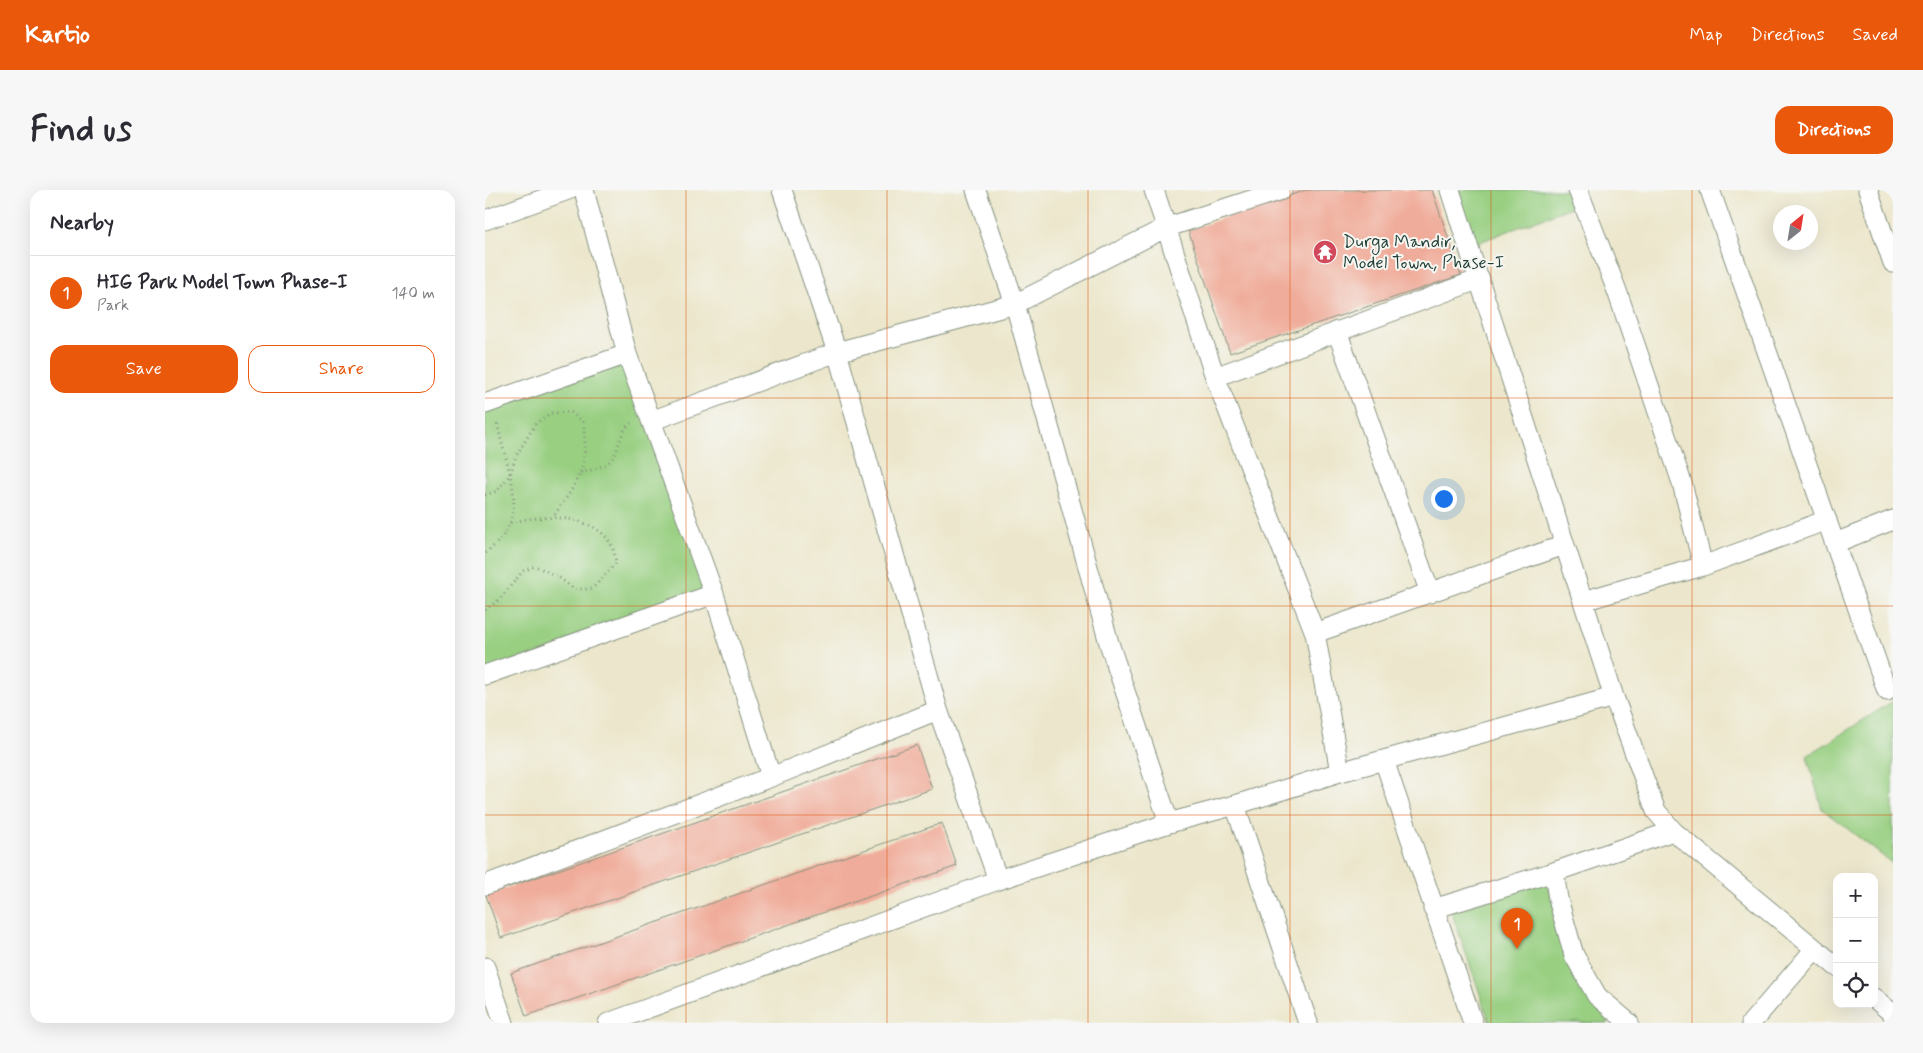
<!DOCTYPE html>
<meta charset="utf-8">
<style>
body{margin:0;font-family:Mynerve,sans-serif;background:#f7f7f7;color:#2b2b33}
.controls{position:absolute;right:15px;bottom:15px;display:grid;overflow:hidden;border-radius:10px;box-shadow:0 5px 20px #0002}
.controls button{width:45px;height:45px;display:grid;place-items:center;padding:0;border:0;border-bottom:1px solid #e1e1e2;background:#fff;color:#2b2b33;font:25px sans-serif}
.compass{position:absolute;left:1288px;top:15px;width:45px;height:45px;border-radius:50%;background:#fff;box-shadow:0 5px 20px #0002;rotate:30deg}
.you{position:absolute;left:958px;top:308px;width:18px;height:18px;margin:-12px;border:4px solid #fff;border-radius:50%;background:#1a73e8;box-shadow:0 0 0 8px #1a73e833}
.badge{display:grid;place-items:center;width:32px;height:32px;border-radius:50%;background:#ea580c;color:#fff;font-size:16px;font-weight:700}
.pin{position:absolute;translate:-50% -41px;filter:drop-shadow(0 1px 2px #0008)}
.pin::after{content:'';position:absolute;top:26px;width:18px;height:15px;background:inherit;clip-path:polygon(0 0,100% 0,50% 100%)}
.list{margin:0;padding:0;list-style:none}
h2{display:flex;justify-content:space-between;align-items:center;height:65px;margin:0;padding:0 20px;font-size:21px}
h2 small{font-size:16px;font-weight:400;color:#7c7c81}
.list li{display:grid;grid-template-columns:32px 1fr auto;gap:15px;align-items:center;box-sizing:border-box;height:75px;padding:0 20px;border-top:1px solid #e1e1e2}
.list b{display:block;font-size:19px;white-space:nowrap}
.list p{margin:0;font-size:16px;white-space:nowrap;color:#7c7c81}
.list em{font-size:16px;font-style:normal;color:#7c7c81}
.actions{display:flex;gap:10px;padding:15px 20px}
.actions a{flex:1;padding:11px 0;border:1px solid #ea580c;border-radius:15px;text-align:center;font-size:18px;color:#ea580c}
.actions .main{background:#ea580c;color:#fff}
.icon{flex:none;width:28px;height:28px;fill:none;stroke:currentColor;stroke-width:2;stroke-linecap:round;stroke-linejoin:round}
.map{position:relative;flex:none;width:1408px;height:833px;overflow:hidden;border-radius:15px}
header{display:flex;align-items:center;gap:30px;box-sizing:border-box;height:70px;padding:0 25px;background:#ea580c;color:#fff}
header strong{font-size:24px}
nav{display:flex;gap:28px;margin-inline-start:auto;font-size:18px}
.intro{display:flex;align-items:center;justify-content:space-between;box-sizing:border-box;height:120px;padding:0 30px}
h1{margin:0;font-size:35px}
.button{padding:12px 22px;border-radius:15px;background:#ea580c;color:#fff;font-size:18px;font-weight:700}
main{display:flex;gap:30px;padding:0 30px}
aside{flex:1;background:#fff;border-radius:15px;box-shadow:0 5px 20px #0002}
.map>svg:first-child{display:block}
</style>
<header>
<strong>Kartio</strong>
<nav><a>Map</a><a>Directions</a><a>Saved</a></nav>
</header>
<div class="intro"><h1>Find us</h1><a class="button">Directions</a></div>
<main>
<aside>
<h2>Nearby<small></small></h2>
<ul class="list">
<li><span class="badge">1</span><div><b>HIG Park Model Town Phase-I</b><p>Park</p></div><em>140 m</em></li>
</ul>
<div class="actions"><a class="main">Save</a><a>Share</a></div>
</aside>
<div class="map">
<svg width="1408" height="833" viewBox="0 0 1408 833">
<rect width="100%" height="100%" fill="#f6f6f2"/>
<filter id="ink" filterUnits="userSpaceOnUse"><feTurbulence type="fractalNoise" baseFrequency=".02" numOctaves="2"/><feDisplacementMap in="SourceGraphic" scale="10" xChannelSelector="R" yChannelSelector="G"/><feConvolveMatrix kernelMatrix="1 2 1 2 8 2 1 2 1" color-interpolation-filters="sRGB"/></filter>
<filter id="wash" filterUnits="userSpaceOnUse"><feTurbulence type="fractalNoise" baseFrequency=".0096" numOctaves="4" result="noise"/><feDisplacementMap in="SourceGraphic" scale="20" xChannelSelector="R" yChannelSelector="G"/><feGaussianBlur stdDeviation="1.12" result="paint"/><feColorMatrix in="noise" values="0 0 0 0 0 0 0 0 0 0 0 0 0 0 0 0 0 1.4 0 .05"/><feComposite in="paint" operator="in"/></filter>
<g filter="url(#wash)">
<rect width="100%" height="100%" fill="#ece7cc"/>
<path fill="#98cf81" stroke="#5c865a" d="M962,0H1093L1097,13L984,56Z
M142,164L229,404L0,485V214Z
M1408,511V674L1337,619L1322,566Z
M1062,692L1097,798L1124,833H1005L966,720Z"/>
<g id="blocks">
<path fill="#f0ac9a" d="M821,0H947L976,85L745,163L703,40Z
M432,555L447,599L16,748L1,705Z
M457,633L472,676L41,826L26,783Z"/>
</g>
</g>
<g filter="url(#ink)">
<use href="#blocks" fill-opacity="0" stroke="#869280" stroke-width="1"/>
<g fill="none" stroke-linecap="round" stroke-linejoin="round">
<g stroke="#869280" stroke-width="21">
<path id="minor" d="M99,0L142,164L229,404L286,587
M297,0L352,162L453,520L513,690
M491,0L530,114L624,453L684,633
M669,0L730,187L830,443L855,582
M965,0L1129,507L1171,621L1188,641L1352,777
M1093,0L1132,101L1197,293L1218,376L1098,411
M1225,0L1402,501
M1383,0L1408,73
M0,30L83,0
M852,141L945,403
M730,187L995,89
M0,214L142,164
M166,231L352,162L530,114L680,38L797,0
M1350,353L1408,330
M1218,376L1342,330
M830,443L1079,355
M0,485L229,404
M899,570L988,833
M750,615L823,833
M1069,682L1073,709L1089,765L1112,806L1144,833
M0,695L286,587L453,520
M948,719L1069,682L1188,641
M0,777L19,833
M1389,808L1408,824
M123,833L513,690L684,633L750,615L855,582L1129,507
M1266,833L1330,759"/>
</g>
<path stroke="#869280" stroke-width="3" stroke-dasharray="1 4" stroke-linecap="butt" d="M96,283C105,280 119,277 125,271C136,260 133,242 146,233
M0,305L12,301L25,285L31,266L51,233L66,223L86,222L98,232C105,278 93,291 68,327
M0,363C51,327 20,280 12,231
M0,420L14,410L38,381L50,376L72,386L89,399H107L131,373C130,368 129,360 126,354C108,323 54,324 25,333"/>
<use href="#minor" stroke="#fff" stroke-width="19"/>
</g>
</g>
<path fill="none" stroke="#de580e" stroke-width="1" stroke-opacity="0.55" d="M201,0V833M402,0V833M603,0V833M805,0V833M1006,0V833M1207,0V833M0,208H1408M0,416H1408M0,625H1408"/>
<defs>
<g id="temple-disc" transform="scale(1.25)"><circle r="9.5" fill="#d1495b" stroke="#f6f6f2"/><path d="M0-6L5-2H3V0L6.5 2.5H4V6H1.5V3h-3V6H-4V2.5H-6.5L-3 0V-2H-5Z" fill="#fff"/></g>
</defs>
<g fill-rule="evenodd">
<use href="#temple-disc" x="840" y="62"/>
</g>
<g text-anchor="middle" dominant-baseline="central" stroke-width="4" stroke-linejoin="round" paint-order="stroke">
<g font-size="18" fill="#1f3d34" stroke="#f6f6f2" text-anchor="start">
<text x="858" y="52">Durga Mandir,<tspan x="858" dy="21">Model Town, Phase-I</tspan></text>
</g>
</g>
</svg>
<div class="controls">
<button>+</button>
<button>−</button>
<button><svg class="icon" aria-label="locate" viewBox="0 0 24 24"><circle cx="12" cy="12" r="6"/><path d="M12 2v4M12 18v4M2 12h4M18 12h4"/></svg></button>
</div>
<svg class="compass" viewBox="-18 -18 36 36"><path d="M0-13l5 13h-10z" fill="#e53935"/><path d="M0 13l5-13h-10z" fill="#7c7c81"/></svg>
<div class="you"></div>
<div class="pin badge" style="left:1032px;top:759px">1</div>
</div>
</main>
